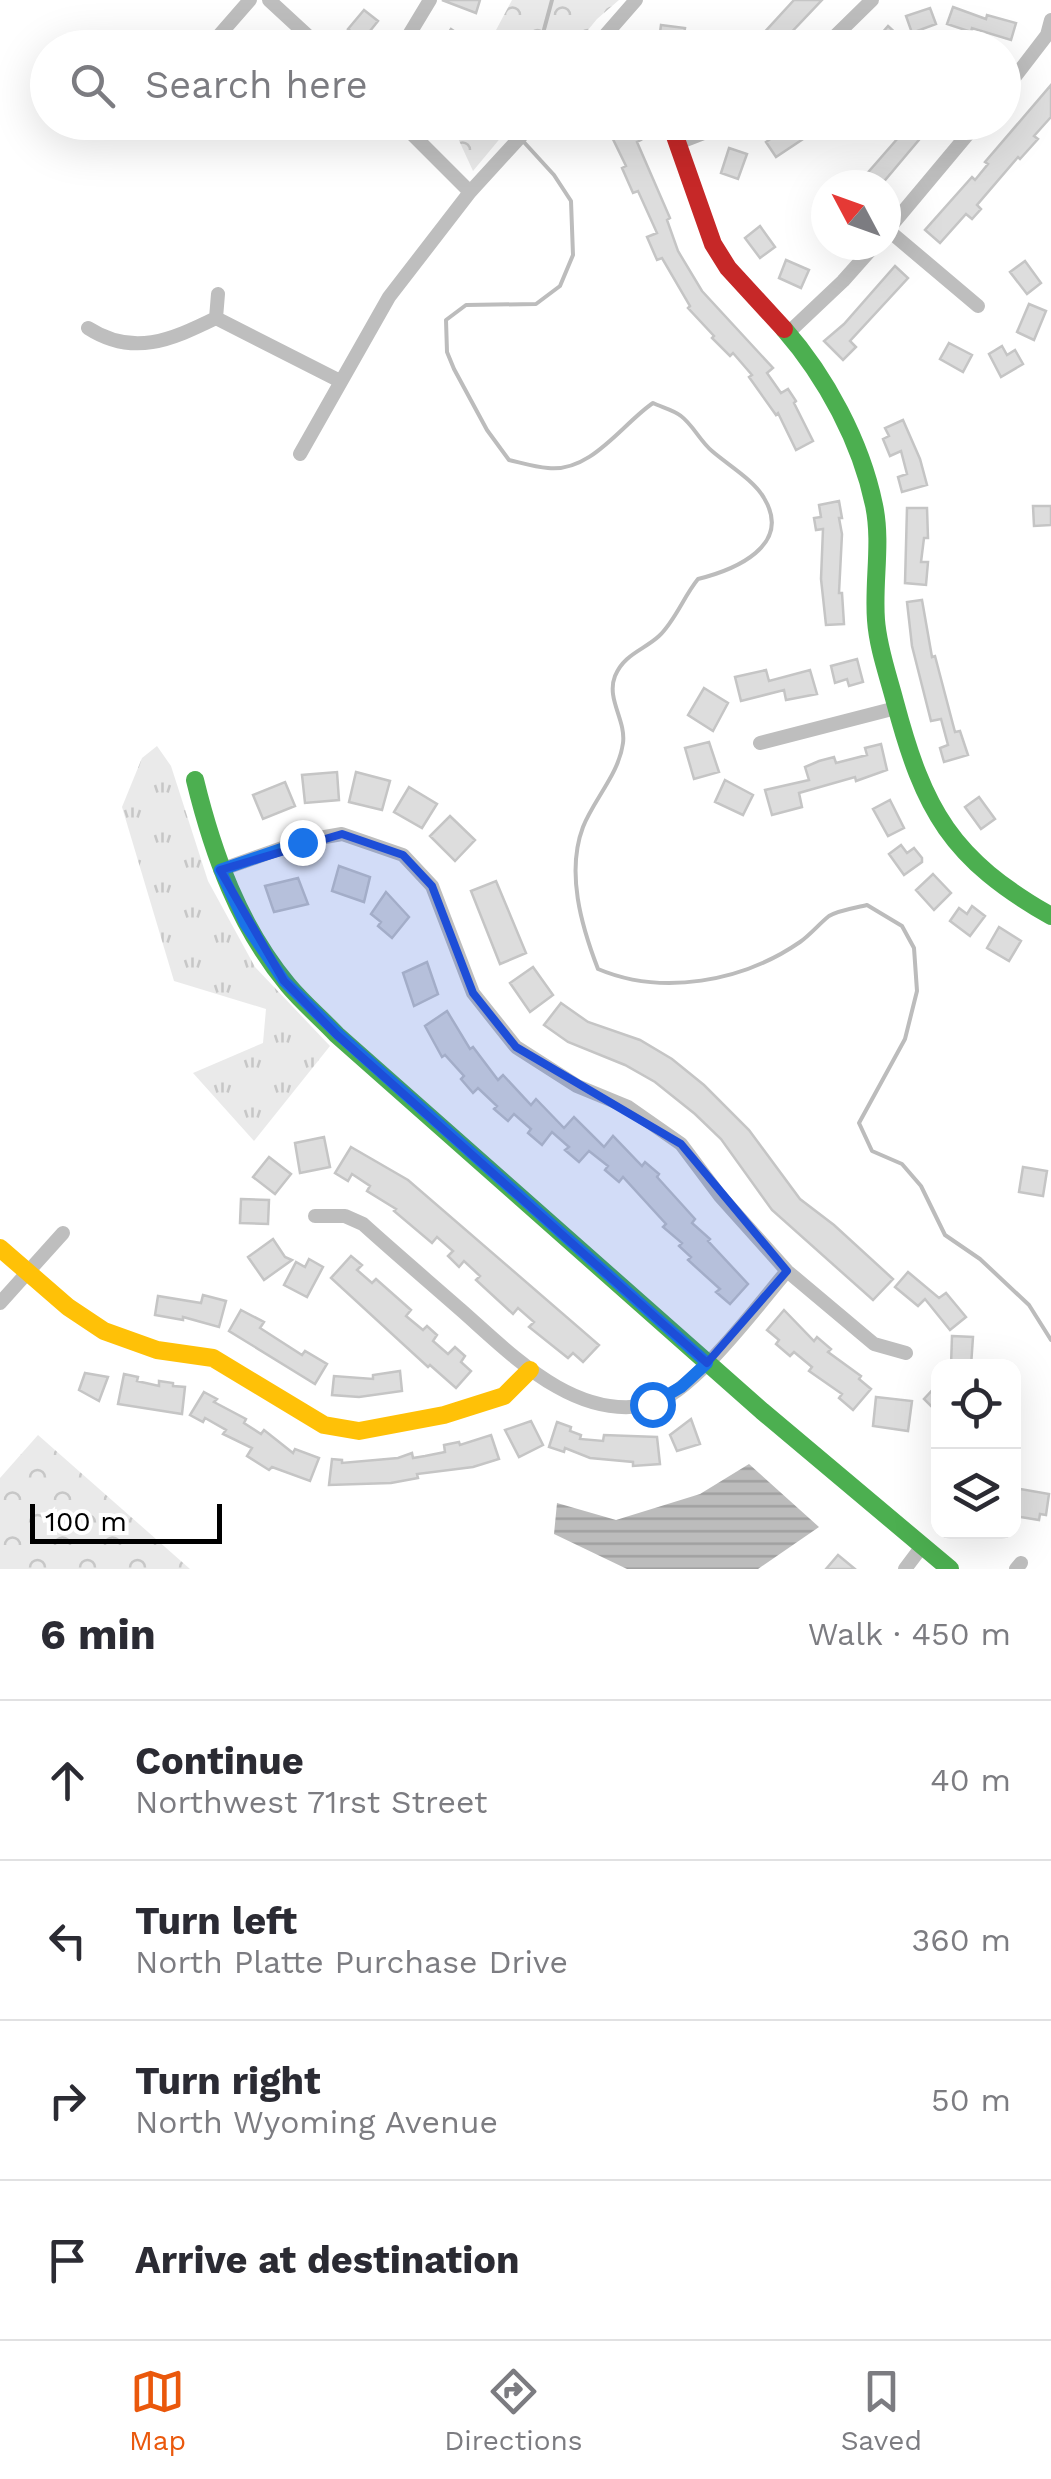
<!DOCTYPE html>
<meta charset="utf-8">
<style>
body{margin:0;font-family:"Work Sans",sans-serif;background:#f7f7f7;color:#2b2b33}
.controls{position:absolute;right:30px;bottom:30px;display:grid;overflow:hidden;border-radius:20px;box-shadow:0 10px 40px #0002}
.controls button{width:90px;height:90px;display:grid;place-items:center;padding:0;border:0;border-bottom:2px solid #e1e1e2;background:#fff;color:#2b2b33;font:50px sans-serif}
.compass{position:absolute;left:811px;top:170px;width:90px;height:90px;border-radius:50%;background:#fff;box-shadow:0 10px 40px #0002;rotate:311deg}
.scale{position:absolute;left:30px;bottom:25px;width:192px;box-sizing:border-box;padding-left:10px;border:5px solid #000;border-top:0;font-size:28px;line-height:35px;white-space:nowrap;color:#000;-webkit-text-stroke:8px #fff;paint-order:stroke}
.stop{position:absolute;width:30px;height:30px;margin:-22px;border:8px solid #1a73e8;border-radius:50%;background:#fff}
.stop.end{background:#1a73e8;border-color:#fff;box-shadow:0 2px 10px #0008}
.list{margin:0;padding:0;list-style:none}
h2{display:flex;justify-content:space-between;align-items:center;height:130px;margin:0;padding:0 40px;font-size:42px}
h2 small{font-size:32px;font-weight:400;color:#7c7c81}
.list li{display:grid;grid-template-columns:65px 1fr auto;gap:30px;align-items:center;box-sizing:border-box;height:160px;padding:0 40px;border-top:2px solid #e1e1e2}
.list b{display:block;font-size:38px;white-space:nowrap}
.list p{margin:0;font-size:32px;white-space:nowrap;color:#7c7c81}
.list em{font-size:32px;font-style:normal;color:#7c7c81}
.icon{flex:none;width:55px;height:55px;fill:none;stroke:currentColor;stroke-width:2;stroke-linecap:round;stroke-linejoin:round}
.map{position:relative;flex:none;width:1051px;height:1569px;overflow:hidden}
.search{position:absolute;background:#fff;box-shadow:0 10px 40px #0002;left:30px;right:30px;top:30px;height:110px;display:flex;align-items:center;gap:25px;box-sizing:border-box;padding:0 35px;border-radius:55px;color:#7c7c81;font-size:38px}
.sheet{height:770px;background:#fff}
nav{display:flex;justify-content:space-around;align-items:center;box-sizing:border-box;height:140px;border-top:2px solid #e1e1e2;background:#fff;font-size:28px;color:#7c7c81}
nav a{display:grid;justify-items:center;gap:5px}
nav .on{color:#ea580c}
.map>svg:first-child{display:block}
</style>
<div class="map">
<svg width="1051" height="1569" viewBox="0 0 1051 1569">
<defs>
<pattern id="grass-tufts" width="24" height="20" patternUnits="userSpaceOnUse" patternTransform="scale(2.5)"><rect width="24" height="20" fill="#eaeaea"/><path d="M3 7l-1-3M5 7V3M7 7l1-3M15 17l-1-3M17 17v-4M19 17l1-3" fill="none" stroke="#c7c7c7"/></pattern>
<pattern id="forest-crowns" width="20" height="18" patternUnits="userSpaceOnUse" patternTransform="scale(2.5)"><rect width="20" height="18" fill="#eaeaea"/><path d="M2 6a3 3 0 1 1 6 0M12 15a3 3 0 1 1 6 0" fill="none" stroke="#c7c7c7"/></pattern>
<pattern id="water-rules" width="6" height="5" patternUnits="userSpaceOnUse" patternTransform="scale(2.5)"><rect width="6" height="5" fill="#bcbcbc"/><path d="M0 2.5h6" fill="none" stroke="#a0a0a0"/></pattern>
</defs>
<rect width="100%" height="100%" fill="#fff"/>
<path fill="url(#grass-tufts)" d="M157,746L171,766L208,881L255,967L330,1046L254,1141L193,1073L263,1043L266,1009L174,981L122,807L142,758Z"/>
<path fill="url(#forest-crowns)" d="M512,0H619L597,19L574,47H487Z
M451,123H513L473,171Z
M38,1435L190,1569H0V1478Z"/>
<path fill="url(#water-rules)" d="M749,1464L819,1527L758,1569H627L554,1534L557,1503L616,1520L700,1494Z"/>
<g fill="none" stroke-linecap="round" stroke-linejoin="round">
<path stroke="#bcbcbc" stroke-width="4" d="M539,48L552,0
M505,122L515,134
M522,140L554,175L571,201L573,255L560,286L536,304L466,305L446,320L447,352L454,369L487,430L509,460C522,463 535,467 548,468C591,473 622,424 653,403C661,407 674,410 681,416C693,425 700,441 712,451C728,465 754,480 764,498C793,546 734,570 698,579C684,596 675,621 659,636C644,650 624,654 615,676C606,699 626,720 623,743C619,774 594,799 583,827C566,872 581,925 598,969C662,996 742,982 800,942C810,935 819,924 829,916C839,910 855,908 867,905L902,926L914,948L917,991L905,1039L859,1123L872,1151L902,1164L921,1186L945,1235L980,1259L1029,1305L1051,1340"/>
</g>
<path fill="#ddd" stroke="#c5c5c5" stroke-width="2.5" d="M442,0H480L476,13Z
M794,0H822L783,41L779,38L772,48H743L756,33L760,37Z
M953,7L986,19L987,15L1016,23L1011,40L972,28L971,32L947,24Z
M930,8L936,24L912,33L906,16Z
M364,10L378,21L362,41L348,29Z
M661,25L685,28L683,43L678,42L677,48H658Z
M888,26L901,38L892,48H869Z
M451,29L467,40L462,48H438Z
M1051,85V117L1034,136L1038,139L1020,159L1018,157L977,205L981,209L972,219L966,214L940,243L925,230L972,177L975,180L988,164L985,162Z
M625,122H632L641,140L637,142L670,218L667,220L678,251L702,291L773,368L767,373L781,393L788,389L796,401L794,403L813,441L796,450L778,413L776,415L749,377L752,375L733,353L730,356L712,338L714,336L688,308L690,306L662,258L657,260L647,237L657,233L638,191L633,193L622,168L626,166L609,131Z
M795,122H817L803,139L776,157L766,142Z
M912,122H934L881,185H857Z
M729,148L747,154L738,179L721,173Z
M760,226L775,247L760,258L745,238Z
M786,260L809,270L801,288L779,278Z
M1025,261L1041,283L1027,294L1010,272Z
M895,266L908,278L850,341L856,347L843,360L824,341L844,324Z
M1029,304L1046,311L1034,340L1017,332Z
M949,343L972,355L963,372L940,359Z
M1002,346L1007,355L1015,350L1023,364L1001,377L989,354Z
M903,420L920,459L927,485L902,492L898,477L907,474L901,451L890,456L883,439L889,436L885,428Z
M839,501L842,518H839L842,534L839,593H842L844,624L826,625L821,579L823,529L816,530L814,518L821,517L819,505Z
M1033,506H1051V525L1034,526Z
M907,508H927L928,538H924L921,562H928L926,585L905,583Z
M922,600L932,657L935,656L955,732L960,731L968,755L944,762L940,748L948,745L941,719L931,721L912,646L907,602Z
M857,659L863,682L849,686L847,679L835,683L831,666Z
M766,670L769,681L810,670L817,694L786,700L784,690L741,701L735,677Z
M704,688L728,703L713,731L688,715Z
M709,742L719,772L694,779L685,748Z
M881,744L887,770L856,781L855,777L799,793L802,807L772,815L765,790L809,780L805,767L819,761L834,757L836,763L867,755L865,748Z
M337,772L339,800L305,803L302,775Z
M356,772L390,781L382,810L349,802Z
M725,780L753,795L743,815L715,802Z
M285,782L295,806L263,819L253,795Z
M409,787L437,804L422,828L394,812Z
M979,797L995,819L981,829L965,807Z
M890,800L904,828L888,836L873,809Z
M450,816L475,840L455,861L430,836Z
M901,845L907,853L914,848L922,858V862L904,875L889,854Z
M339,866L370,877L364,902L332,891Z
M933,874L951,893L934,910L916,890Z
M298,878L308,904L274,912L265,886Z
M496,881L526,953L500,964L471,891Z
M386,892L409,917L392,938L378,926L381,922L371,914Z
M972,906L985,916L970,936L950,921L959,908L967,914Z
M999,927L1021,941L1009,961L987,948Z
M427,962L438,994L414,1006L403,973Z
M533,967L553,995L530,1012L510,983Z
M561,1003L588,1022L640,1040L672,1059L704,1085L749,1130L800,1199L834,1225L893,1279L873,1300L772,1210L721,1139L695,1114L655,1082L625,1065L568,1042L544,1025Z
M447,1011L470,1049L473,1047L498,1080L503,1075L531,1105L536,1099L564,1128L574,1117L604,1147L613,1136L642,1166L645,1162L659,1174L657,1177L695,1219L692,1223L710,1239L708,1241L748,1284L730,1304L716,1292L720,1289L688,1260L691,1257L679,1246L682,1243L663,1227L666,1224L623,1177L619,1182L605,1170L608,1166L589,1151L579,1162L565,1150L569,1147L552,1132L542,1145L528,1133L531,1129L514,1114L508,1121L494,1109L497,1106L478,1088L473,1093L461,1079L464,1076L445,1055L442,1057L425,1026Z
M324,1137L330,1167L300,1173L295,1143Z
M351,1147L408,1180L599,1345L583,1362L573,1353L568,1358L529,1327L534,1322L518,1308L513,1314L476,1280L480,1276L464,1261L459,1267L448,1256L453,1251L437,1237L432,1243L394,1211L396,1209L367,1191L370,1186L352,1174L348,1181L335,1173Z
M269,1157L291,1174L275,1194L253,1177Z
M1023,1167L1047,1171L1043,1196L1019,1192Z
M241,1199L269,1200L268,1224L240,1223Z
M273,1239L285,1257L292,1260L264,1280L248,1257Z
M351,1256L362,1265L357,1270L372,1283L376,1279L411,1310L406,1316L423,1330L427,1326L437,1335L433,1341L448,1354L455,1347L465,1356L461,1362L471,1371L456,1388L430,1365L428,1367L331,1278Z
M309,1259L323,1267L307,1297L284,1285L296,1262L305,1267Z
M908,1272L939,1298L946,1293L966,1317L950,1330L925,1299L918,1306L895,1287Z
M203,1295L226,1301L219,1327L183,1317V1320L155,1315L158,1296L201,1303Z
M241,1310L264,1322L260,1328L302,1355L305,1351L327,1364L315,1384L229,1331Z
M784,1310L814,1341L817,1337L831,1349L828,1352L861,1376L859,1379L871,1389L853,1410L839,1398L842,1394L809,1371L812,1367L794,1352L790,1356L776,1344L779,1340L767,1330Z
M952,1336L973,1337L971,1366H951Z
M400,1371L402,1391L359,1397L332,1395L334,1376L373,1379V1375Z
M85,1373L108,1377L99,1401L79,1390Z
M124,1374L138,1377L137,1381L159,1386V1381L173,1383V1386L185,1387L182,1414L118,1404Z
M938,1384V1413L924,1399Z
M204,1392L217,1399L214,1402L246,1419L244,1423L261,1434L264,1430L293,1453L295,1449L319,1458L310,1481L272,1467L269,1470L247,1456L252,1448L223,1434L226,1430L205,1418L203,1422L190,1415Z
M876,1397L912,1401L908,1431L873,1426Z
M691,1419L700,1444L677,1451L670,1435Z
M531,1421L543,1445L519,1457L505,1430Z
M557,1422L571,1427L570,1431L581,1435L580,1439L603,1441L604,1435L657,1437L660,1464L633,1466V1462L590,1458L565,1448L564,1452L549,1447Z
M491,1435L499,1459L473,1467L417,1474L418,1478L391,1483L329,1485L332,1459L342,1460V1463L398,1458L412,1453L413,1458L425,1456L445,1452L444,1445L459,1442L460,1445Z
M1014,1488L1049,1494L1046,1515L1040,1514L1039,1520L1014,1516Z
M838,1555L855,1569H826Z"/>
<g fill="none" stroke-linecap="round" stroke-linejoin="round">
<path stroke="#bebebe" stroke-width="14" d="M269,0L321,48
M208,48L250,0
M401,48L430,0
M594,48L636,0
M823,48L872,0
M1004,91L1047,35L1051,20
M400,122L470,192
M678,143L732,122
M888,230L978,306
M886,232L978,122
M216,318L218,294
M88,328C133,357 171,340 216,318L340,381
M788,333L843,281L875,245
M300,454L389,297L470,192L534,122
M760,743L896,708
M220,870L302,841L342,834L403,855L432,886L473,993L516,1047L577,1086L628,1107L681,1144L720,1196L787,1271L874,1344L906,1353
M315,1216H345L363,1224C395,1253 428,1281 461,1310C511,1354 576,1423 652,1404C693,1393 758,1305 787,1271
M0,1303L63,1233
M905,1569L923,1545
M1016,1569L1021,1563"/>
<path stroke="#4caf50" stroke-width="18" d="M784,329C826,377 861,442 874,505C882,543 873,582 876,620C878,648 888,675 895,702C924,811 951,859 1051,916
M195,780C213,854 239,926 288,985C303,1003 321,1018 337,1035L762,1411L950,1569"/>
<path stroke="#ffc107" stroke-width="18" d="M0,1248L68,1307L104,1331L157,1350L213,1358L324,1425L359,1431L444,1415L504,1396L530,1370"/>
<path stroke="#c62828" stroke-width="18" d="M670,122L713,244L728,268L784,329"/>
</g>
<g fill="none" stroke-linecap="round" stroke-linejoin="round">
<path stroke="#1a73e8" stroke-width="12" d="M302,842L220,870L246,925L284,981L338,1034L707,1363L681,1387L652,1404"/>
</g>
<path fill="#1d4ed8" fill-opacity="0.2" stroke="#1d4ed8" stroke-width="8" stroke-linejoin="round" d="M342,834L403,855L432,886L473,993L516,1047L681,1144L787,1271L707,1363L337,1035L284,981L220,870Z"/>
</svg>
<div class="controls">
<button><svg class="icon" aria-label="locate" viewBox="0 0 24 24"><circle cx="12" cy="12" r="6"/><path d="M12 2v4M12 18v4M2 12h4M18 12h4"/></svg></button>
<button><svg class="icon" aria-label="layers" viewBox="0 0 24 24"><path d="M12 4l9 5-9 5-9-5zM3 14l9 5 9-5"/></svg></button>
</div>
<svg class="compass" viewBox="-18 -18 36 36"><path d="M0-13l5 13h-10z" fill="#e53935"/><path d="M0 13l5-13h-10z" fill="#7c7c81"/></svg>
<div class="scale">100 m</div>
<div class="stop" style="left:652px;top:1404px"></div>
<div class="stop end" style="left:302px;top:842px"></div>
<div class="search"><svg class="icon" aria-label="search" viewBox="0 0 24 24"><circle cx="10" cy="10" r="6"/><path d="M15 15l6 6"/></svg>Search here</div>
</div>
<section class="sheet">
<h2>6 min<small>Walk · 450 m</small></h2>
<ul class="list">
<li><svg class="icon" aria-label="ahead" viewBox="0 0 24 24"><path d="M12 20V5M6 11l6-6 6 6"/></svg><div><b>Continue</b><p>Northwest 71rst Street</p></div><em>40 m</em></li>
<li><svg class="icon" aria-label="left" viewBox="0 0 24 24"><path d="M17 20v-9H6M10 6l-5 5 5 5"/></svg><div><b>Turn left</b><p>North Platte Purchase Drive</p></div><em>360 m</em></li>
<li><svg class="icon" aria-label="right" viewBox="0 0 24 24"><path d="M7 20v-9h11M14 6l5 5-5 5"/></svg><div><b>Turn right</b><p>North Wyoming Avenue</p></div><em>50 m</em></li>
<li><svg class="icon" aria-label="arrive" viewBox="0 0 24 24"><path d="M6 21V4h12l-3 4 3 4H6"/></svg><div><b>Arrive at destination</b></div></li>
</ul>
</section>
<nav>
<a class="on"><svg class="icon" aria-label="map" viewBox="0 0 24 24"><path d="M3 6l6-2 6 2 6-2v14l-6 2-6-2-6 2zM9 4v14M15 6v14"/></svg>Map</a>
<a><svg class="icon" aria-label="directions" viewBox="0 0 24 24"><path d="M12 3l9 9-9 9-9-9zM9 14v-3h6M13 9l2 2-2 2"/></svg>Directions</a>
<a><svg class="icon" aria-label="saved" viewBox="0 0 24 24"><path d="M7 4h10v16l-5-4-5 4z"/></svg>Saved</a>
</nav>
